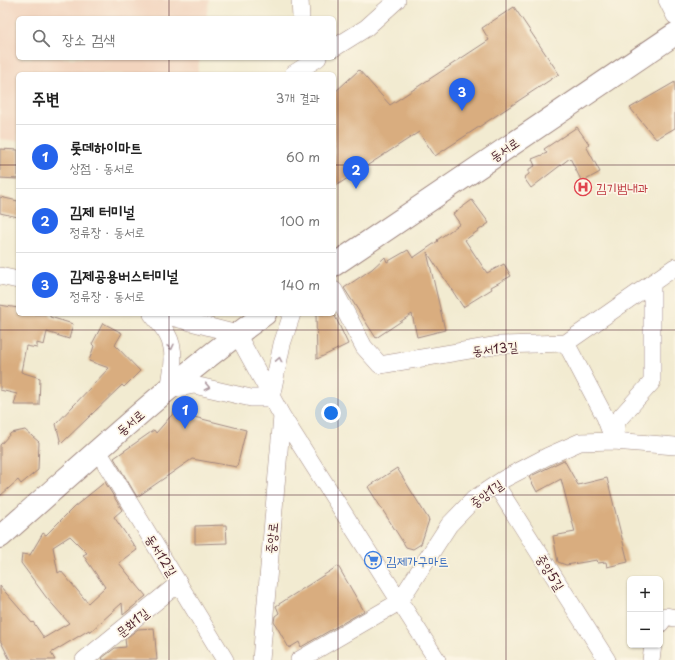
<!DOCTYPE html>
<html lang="ko">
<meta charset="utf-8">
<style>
body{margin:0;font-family:"Playpen Sans","Poor Story",sans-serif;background:#f6f6f6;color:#222}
.controls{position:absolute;right:12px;bottom:12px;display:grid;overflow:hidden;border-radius:6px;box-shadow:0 1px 3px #0004}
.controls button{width:36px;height:36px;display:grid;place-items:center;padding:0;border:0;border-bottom:1px solid #e0e0e0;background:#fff;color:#222;font:20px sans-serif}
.you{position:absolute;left:331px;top:413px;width:14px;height:14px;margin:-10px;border:3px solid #fff;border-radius:50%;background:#1a73e8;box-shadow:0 0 0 6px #1a73e833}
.badge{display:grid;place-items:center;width:26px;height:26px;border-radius:50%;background:#2563eb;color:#fff;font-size:13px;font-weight:700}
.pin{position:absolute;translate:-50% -33px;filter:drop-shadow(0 1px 2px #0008)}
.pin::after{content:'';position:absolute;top:21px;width:14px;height:12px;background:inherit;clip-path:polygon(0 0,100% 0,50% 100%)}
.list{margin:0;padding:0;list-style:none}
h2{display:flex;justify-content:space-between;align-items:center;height:52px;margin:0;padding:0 16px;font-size:17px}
h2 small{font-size:13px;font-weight:400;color:#767676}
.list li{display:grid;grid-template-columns:26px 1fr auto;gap:12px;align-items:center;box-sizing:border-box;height:64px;padding:0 16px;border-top:1px solid #e0e0e0}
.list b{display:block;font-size:15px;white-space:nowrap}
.list p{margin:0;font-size:13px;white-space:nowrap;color:#767676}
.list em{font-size:13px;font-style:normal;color:#767676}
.icon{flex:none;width:22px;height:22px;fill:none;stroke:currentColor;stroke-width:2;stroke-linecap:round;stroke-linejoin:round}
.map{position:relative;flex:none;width:675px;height:660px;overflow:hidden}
.search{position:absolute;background:#fff;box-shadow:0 1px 3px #0004;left:16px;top:16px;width:320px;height:44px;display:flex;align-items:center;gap:10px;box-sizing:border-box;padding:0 14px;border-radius:6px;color:#767676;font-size:15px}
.panel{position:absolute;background:#fff;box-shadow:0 1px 3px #0004;left:16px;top:72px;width:320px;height:244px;border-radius:6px}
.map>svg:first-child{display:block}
</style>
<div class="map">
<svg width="675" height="660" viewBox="0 0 675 660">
<rect width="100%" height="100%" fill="#fcf5e5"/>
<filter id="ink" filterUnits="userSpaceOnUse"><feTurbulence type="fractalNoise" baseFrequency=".025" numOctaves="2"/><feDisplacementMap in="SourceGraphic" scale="8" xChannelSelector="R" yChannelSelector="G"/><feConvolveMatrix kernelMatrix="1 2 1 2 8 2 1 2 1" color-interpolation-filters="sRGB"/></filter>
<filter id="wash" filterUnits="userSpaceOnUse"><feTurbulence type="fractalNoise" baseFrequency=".012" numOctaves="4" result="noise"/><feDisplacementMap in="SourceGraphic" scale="16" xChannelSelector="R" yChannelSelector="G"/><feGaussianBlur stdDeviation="0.9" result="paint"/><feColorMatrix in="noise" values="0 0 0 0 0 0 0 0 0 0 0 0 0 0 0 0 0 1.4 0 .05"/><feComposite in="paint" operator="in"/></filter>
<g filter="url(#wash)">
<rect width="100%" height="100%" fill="#f2ebd1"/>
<path fill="#f2d4be" d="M0,0H209L206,18H18V58H200L197,74H18V141L0,139Z"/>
<g id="blocks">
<path fill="#d9ad7f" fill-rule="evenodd" d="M514,7L559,74L435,156L419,132L334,187V93L359,70L390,105L489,40L482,28Z
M675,82V128L656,139L630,108Z
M577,127L589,144L586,146L600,172L582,182L570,158L531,188L524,178L529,174V169L535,166L532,159L547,153L544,149Z
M0,149L18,150V179L0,178Z
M0,197L18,201V217L0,213Z
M472,200L489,223L465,240L487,273L504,264L511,276L491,287L492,289L463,307L427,252L445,330L417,337L412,314L376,338L344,288L372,269L385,257L387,262L408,250L413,258L438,241L437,240L460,224L453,214Z
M0,305L18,308V314H50V317L73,324L69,339L47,332L44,345L37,343V348L26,346L21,372L40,378L39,405H14L17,394L0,390Z
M316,314H334L348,344L317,359Z
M103,323L122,333L115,345L140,371L124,387L122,385L61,444L56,424L109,368L89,361L94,346L92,344Z
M178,408L190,416L246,430L237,467L192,459L137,497L114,458L154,430L156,433Z
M25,430L39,442L38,470L21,484L18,480L0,496V445L11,433Z
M564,460L578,485L607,478L628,562L607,567L606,562L598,563L597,560L566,565L558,562L553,536L575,532L561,479L537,492L529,477Z
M397,468L429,520L421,544L413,549L406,547L368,487Z
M105,482L122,510L114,517L137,550L119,563L146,596L123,615L122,603L90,632L89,630L51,653L55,660H10L0,640V586L32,623L33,622L44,638L69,623L46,597L21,563L22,554L30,555L43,533L46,535L74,507ZM70,536L87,553L83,555L105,587L88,603L61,571L58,573L53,547Z
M226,525L227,543L195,544V526Z
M338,566L364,611L301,647L299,642L289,648L274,622L275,616L279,613L276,606Z
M154,628L157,660H103L102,658L115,648L126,647L125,639L138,629Z"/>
</g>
</g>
<g filter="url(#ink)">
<use href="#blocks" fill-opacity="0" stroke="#9e857e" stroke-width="1"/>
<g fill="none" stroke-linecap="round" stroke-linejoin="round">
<g stroke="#9e857e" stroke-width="18">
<path id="minor" d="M300,0L301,18
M667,0L675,16
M334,48L366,28L397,0
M293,74L318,58
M0,276L18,280
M334,290L364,347L380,365L499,345L566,343L675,267
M152,314C157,321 163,327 167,334C177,351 172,373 169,390L194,385L251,398H271L282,344L292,314
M160,314L237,334L282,416L437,660
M566,343L605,417L614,441
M614,441L617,421L652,382V284
M98,451L225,660
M496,485L607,660
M660,624L666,616L675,618
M84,660L179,583
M261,660L282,416
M299,660L399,602L449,525L474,499L504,479L548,456L580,442L614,441L675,446
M651,660L653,645"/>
</g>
<g stroke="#9e857e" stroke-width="24">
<path id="major" d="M334,265L675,34
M0,537C87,461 171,381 265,314"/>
</g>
<use href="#minor" stroke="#fff" stroke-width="17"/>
<use href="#major" stroke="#fff" stroke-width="22"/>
</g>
<defs><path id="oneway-chevron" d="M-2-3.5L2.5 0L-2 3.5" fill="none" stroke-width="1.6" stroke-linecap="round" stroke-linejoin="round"/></defs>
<g stroke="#ae9aa0">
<use href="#oneway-chevron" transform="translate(171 347) rotate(77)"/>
<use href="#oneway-chevron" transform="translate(279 360) rotate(-79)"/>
<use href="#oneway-chevron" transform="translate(207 387) rotate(11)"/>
</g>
</g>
<path fill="none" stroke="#4a1f2b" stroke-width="1" stroke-opacity="0.55" d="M169,0V18M338,0V660M506,0V660M169,58V74M0,165H18M334,165H675M169,314V660M0,330H675M0,495H675"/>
<defs>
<g id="hospital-ring" transform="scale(0.9)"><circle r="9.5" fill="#fcf5e5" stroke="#e0444e" stroke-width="1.5"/><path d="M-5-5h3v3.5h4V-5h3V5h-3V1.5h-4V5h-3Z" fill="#e0444e"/></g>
<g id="supermarket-ring" transform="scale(0.9)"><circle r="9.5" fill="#fcf5e5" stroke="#3f7fe0" stroke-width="1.5"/><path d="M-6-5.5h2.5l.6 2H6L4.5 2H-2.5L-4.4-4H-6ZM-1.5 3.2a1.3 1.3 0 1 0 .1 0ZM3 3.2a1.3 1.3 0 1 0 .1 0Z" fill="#3f7fe0"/></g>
</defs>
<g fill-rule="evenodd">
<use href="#hospital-ring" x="583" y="187"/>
<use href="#supermarket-ring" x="373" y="560"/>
</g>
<g text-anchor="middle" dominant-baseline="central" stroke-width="3.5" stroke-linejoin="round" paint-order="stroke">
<g font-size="13" fill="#4a1f2b" stroke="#fcf5e5">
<text transform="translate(504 149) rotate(-34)">동서로</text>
<text transform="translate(495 348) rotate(-6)">동서13길</text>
<text transform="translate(130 422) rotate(-40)">동서로</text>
<text transform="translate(486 493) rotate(-36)">중앙1길</text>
<text transform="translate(271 538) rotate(-85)">중앙로</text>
<text transform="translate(162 555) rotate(58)">동서12길</text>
<text transform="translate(551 572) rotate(58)">중앙5길</text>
<text transform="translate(132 622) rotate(-39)">문화1길</text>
</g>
<g font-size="13" fill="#be3a42" stroke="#fcf5e5" text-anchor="start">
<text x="596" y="187">김기범내과</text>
</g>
<g font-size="13" fill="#366cbe" stroke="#fcf5e5" text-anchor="start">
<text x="386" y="560">김제가구마트</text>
</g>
</g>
</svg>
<div class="controls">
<button>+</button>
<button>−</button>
</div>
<div class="you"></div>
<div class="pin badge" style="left:185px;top:429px">1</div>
<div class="pin badge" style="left:356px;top:189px">2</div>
<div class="pin badge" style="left:462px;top:111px">3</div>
<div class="search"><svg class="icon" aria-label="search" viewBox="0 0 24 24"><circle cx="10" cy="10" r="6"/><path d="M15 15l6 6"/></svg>장소 검색</div>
<section class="panel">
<h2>주변<small>3개 결과</small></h2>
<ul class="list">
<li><span class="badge">1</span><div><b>롯데하이마트</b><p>상점 · 동서로</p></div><em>60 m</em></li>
<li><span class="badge">2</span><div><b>김제 터미널</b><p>정류장 · 동서로</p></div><em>100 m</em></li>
<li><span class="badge">3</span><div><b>김제공용버스터미널</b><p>정류장 · 동서로</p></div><em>140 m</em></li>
</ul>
</section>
</div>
